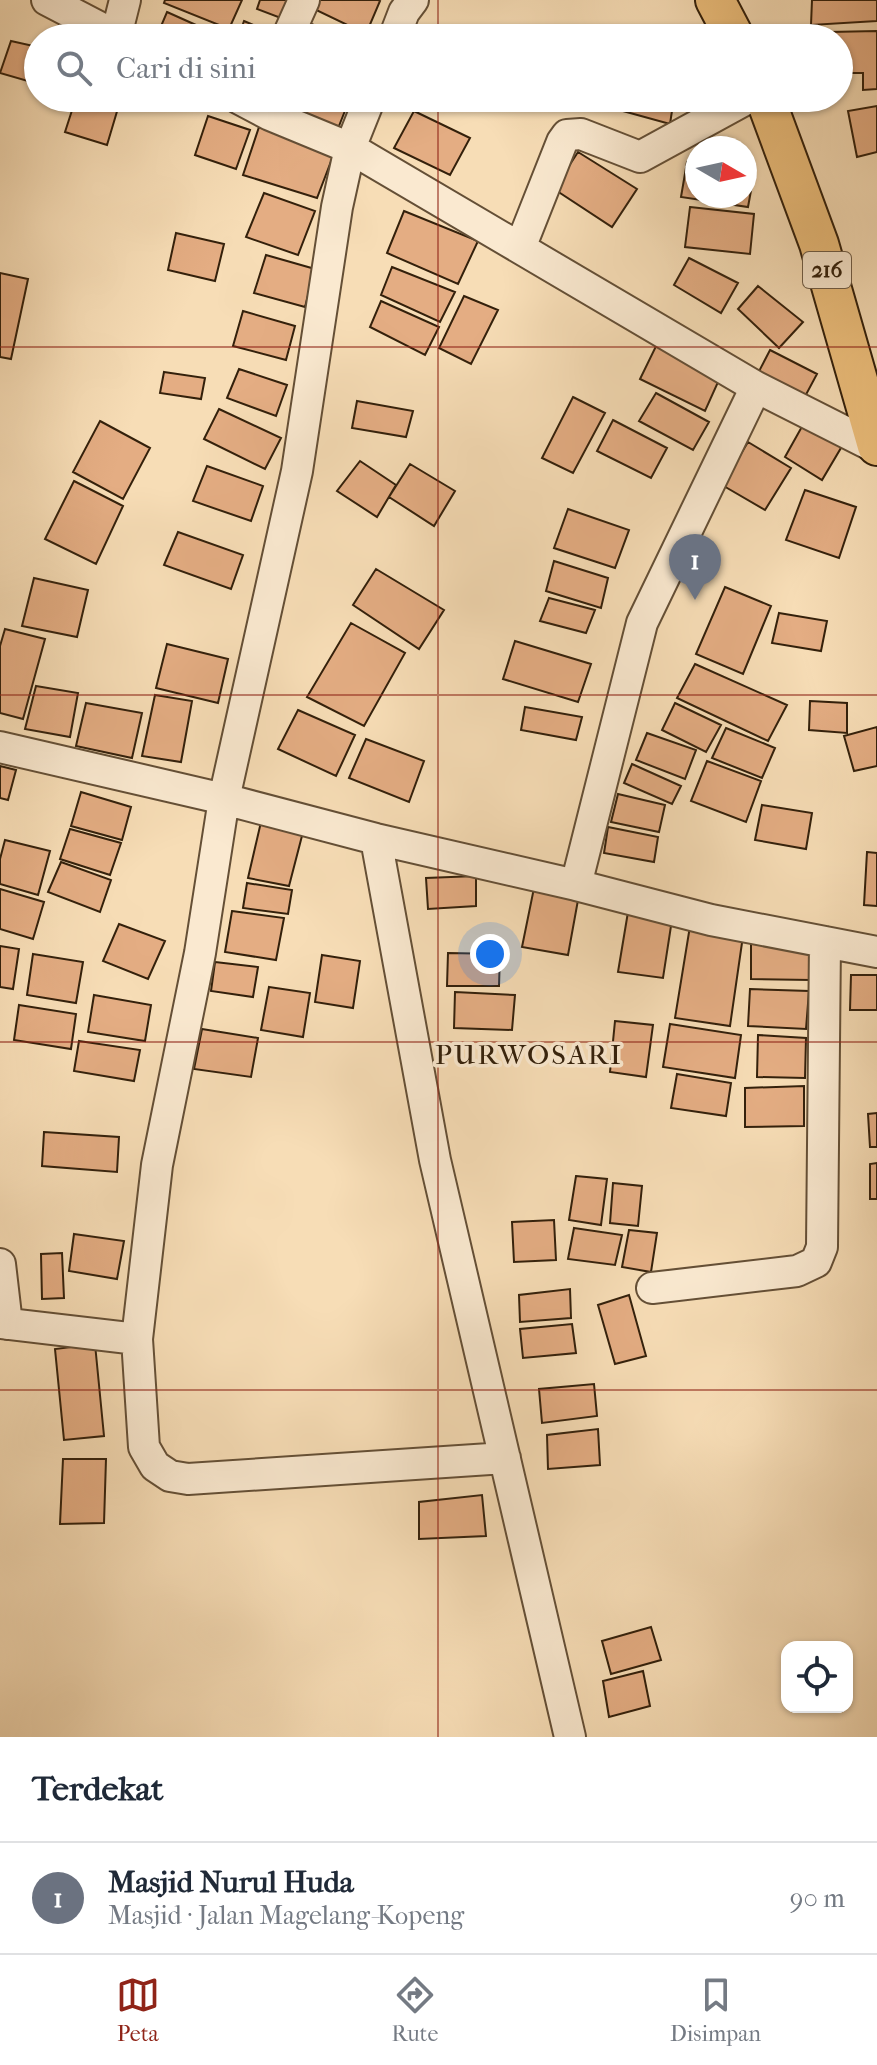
<!DOCTYPE html>
<html lang="id">
<meta charset="utf-8">
<style>
body{margin:0;font-family:"IM FELL French Canon",serif;background:#f2f2f3;color:#1f2937}
.controls{position:absolute;right:24px;bottom:24px;display:grid;overflow:hidden;border-radius:16px;box-shadow:0 2px 6px #0004}
.controls button{width:72px;height:72px;display:grid;place-items:center;padding:0;border:0;border-bottom:2px solid #e0e1e3;background:#fff;color:#1f2937;font:40px sans-serif}
.compass{position:absolute;left:685px;top:136px;width:72px;height:72px;border-radius:50%;background:#fff;box-shadow:0 2px 6px #0004;rotate:99deg}
.you{position:absolute;left:490px;top:954px;width:28px;height:28px;margin:-20px;border:6px solid #fff;border-radius:50%;background:#1a73e8;box-shadow:0 0 0 12px #1a73e833}
.badge{display:grid;place-items:center;width:52px;height:52px;border-radius:50%;background:#8f2418;color:#fff;font-size:26px;font-weight:700}
.pin{position:absolute;translate:-50% -66px;filter:drop-shadow(0 2px 4px #0008)}
.pin::after{content:'';position:absolute;top:42px;width:28px;height:24px;background:inherit;clip-path:polygon(0 0,100% 0,50% 100%)}
.list{margin:0;padding:0;list-style:none}
h2{display:flex;justify-content:space-between;align-items:center;height:104px;margin:0;padding:0 32px;font-size:34px}
h2 small{font-size:26px;font-weight:400;color:#747a83}
.list li{display:grid;grid-template-columns:52px 1fr auto;gap:24px;align-items:center;box-sizing:border-box;height:112px;padding:0 32px;border-top:2px solid #e0e1e3}
.list b{display:block;font-size:30px;white-space:nowrap}
.list p{margin:0;font-size:26px;white-space:nowrap;color:#747a83}
.list em{font-size:26px;font-style:normal;color:#747a83}
.icon{flex:none;width:44px;height:44px;fill:none;stroke:currentColor;stroke-width:2;stroke-linecap:round;stroke-linejoin:round}
.map{position:relative;flex:none;width:877px;height:1737px;overflow:hidden}
.search{position:absolute;background:#fff;box-shadow:0 2px 6px #0004;left:24px;right:24px;top:24px;height:88px;display:flex;align-items:center;gap:20px;box-sizing:border-box;padding:0 28px;border-radius:44px;color:#747a83;font-size:30px}
.sheet{height:216px;background:#fff}
nav{display:flex;justify-content:space-around;align-items:center;box-sizing:border-box;height:112px;border-top:2px solid #e0e1e3;background:#fff;font-size:22px;color:#747a83}
nav a{display:grid;justify-items:center;gap:4px}
nav .on{color:#8f2418}
.map>svg:first-child{display:block}
</style>
<div class="map">
<svg width="877" height="1737" viewBox="0 0 877 1737">
<rect width="100%" height="100%" fill="#f7ddb6"/>
<filter id="stains"><feTurbulence type="fractalNoise" baseFrequency=".0025" numOctaves="4"/><feColorMatrix values="0 0 0 0 .2 0 0 0 0 .09 0 0 0 0 .02 0 0 0 .5 -.17"/></filter>
<radialGradient id="worn" r=".72"><stop offset=".6" stop-color="#630" stop-opacity="0"/><stop offset="1" stop-color="#630" stop-opacity=".3"/></radialGradient>
<path fill="#e4ad83" stroke="#33200b" stroke-width="2" d="M165,0H242L229,29L164,3Z
M260,0H293L286,20L257,9Z
M315,0H378L380,1L366,34L312,8Z
M812,0H877V21L811,25Z
M167,12L225,38H156Z
M244,21L277,35L275,38H238Z
M306,22L348,38H300Z
M877,31V89L863,90V73H839V38H831L830,32Z
M11,41L38,47V84L0,73Z
M76,98H121L107,145L65,132Z
M279,98H350L337,131L277,104Z
M615,98H674L670,124L612,108Z
M877,106V152L857,157L848,111Z
M414,111L470,138L450,175L394,148Z
M208,116L250,130L236,169L195,155Z
M259,127L335,151L317,198L243,175Z
M578,152L637,189L612,227L554,189Z
M687,162L697,164V196H745V172L754,174L748,207L681,197Z
M264,193L315,211L298,255L246,237Z
M690,207L754,214L750,254L685,247Z
M404,211L478,241L458,284L387,253Z
M176,233L224,244L215,281L168,270Z
M266,255L315,269L305,307L254,293Z
M689,258L738,283L721,313L674,285Z
M392,267L455,292L440,322L381,295Z
M0,273L28,279L11,359L0,357Z
M758,286L803,322L779,348L738,309Z
M464,296L498,310L471,364L439,348Z
M381,301L439,327L425,355L370,327Z
M243,311L295,326L286,360L233,346Z
M659,340L723,371L705,411L640,379Z
M770,350L817,374L801,404L755,379Z
M239,369L287,385L276,416L227,398Z
M164,372L205,378L201,399L160,393Z
M656,393L709,422L693,450L639,421Z
M573,397L605,413L573,473L542,458Z
M357,401L413,411L406,437L352,428Z
M219,409L281,438L265,469L204,439Z
M809,414L848,436L822,480L785,457Z
M613,420L667,448L651,478L597,451Z
M100,421L150,448L123,499L73,472Z
M748,442L791,468L765,510L722,485Z
M360,461L396,485L377,517L337,491Z
M410,464L455,491L434,526L389,497Z
M207,466L263,486L251,521L193,501Z
M74,481L123,506L96,564L45,539Z
M805,490L856,507L839,558L786,540Z
M568,509L629,530L615,568L554,548Z
M178,532L243,555L231,589L164,565Z
M554,561L608,578L601,608L546,591Z
M376,569L444,610L419,649L353,605Z
M34,578L88,590L77,637L22,626Z
M725,587L771,606L743,674L696,654Z
M549,598L595,610L586,633L540,621Z
M779,613L827,621L821,651L772,643Z
M351,623L405,653L364,726L307,697Z
M5,629L45,639L23,719L0,713V646Z
M515,641L591,664L578,702L503,679Z
M167,644L228,659L218,703L156,688Z
M695,664L787,705L768,741L677,698Z
M36,686L78,693L70,737L25,729Z
M155,695L192,701L181,762L142,756Z
M810,701L847,703V733L809,730Z
M86,703L142,713L132,758L76,746Z
M675,703L721,725L706,752L662,730Z
M525,707L582,717L576,740L521,730Z
M298,710L355,735L336,776L278,749Z
M877,727V766L854,771L844,736Z
M726,728L775,748L762,778L712,758Z
M647,733L696,750L685,779L636,760Z
M366,739L424,761L409,802L349,778Z
M707,761L761,781L746,822L691,801Z
M632,764L681,786L672,804L624,783Z
M0,766L16,770L8,800L0,798Z
M81,792L131,807L122,840L71,826Z
M618,794L665,805L659,832L611,822Z
M762,805L812,813L806,849L755,840Z
M261,822L303,832L289,886L248,878Z
M608,827L658,837L654,862L604,853Z
M70,829L121,843L110,875L60,859Z
M5,840L50,851L38,895L0,884V859Z
M867,852L877,853V906L864,905Z
M61,862L111,880L100,912L48,892Z
M476,876V906L428,909L426,878Z
M247,883L292,890L288,914L243,908Z
M535,883L580,889L568,955L522,947Z
M0,889L44,902L33,939L0,929Z
M629,906L673,913L663,978L618,972Z
M232,911L284,918L276,960L225,952Z
M691,920L744,929L730,1026L675,1018Z
M119,924L165,941L148,979L103,961Z
M751,944H811V980L751,979Z
M0,946L19,949L13,989L0,987Z
M448,953L500,954L499,986H447Z
M33,954L83,962L76,1003L27,995Z
M322,955L360,961L353,1008L315,1002Z
M215,962L258,967L253,997L211,991Z
M851,975H877V1010H850Z
M269,987L310,993L303,1037L261,1030Z
M750,989L809,991L806,1029L748,1026Z
M455,992L515,995L512,1030L454,1028Z
M94,995L151,1005L145,1041L88,1032Z
M19,1005L76,1014L71,1049L14,1040Z
M615,1021L653,1025L646,1077L610,1072Z
M670,1024L741,1035L735,1078L663,1067Z
M202,1029L258,1038L251,1077L194,1069Z
M758,1035L806,1038L805,1078L757,1077Z
M79,1041L140,1050L134,1081L74,1071Z
M677,1074L731,1083L726,1116L671,1108Z
M804,1086V1126L745,1127V1088Z
M877,1113V1147H870L868,1114Z
M44,1132L119,1137L117,1172L42,1166Z
M877,1163V1199H870V1164Z
M576,1176L607,1179L601,1225L569,1220Z
M613,1183L642,1186L638,1226L610,1223Z
M554,1220L556,1260L514,1262L512,1222Z
M574,1228L622,1235L615,1265L568,1259Z
M629,1230L657,1233L651,1272L622,1267Z
M74,1234L124,1241L117,1279L69,1271Z
M62,1253L64,1298L42,1299L41,1254Z
M570,1289L571,1318L520,1322L519,1295Z
M629,1295L646,1356L615,1364L598,1305Z
M572,1324L576,1353L523,1358L520,1329Z
M95,1344L104,1436L64,1440L55,1349Z
M594,1384L597,1416L542,1423L539,1389Z
M598,1429L600,1465L548,1469L547,1435Z
M63,1459H106L104,1523L60,1524Z
M482,1495L486,1536L419,1539V1502Z
M651,1627L661,1660L611,1674L602,1641Z
M643,1671L650,1706L609,1717L603,1681Z"/>
<g fill="none" stroke-linecap="round" stroke-linejoin="round">
<g stroke="#644f36" stroke-width="34">
<path id="minor" d="M47,0L120,38
M116,36L125,0
M287,38L304,0
M394,38L404,12L413,0
M238,98L270,115L350,148L756,387L877,448
M370,98L350,148L337,207L297,471L224,799L200,953L157,1165L137,1339L144,1447L155,1466L170,1476L188,1479L505,1458
M520,248L562,142L567,135L581,134L640,157L748,98
M0,747L224,799L376,839L576,885L711,920L877,952
M376,839L435,1160L570,1737
M576,885L642,623L756,387
M0,1264L7,1324
M652,1288L797,1271L816,1262L822,1247L825,942
M0,1323L137,1339"/>
</g>
<g stroke="#33200b" stroke-width="42">
<path id="major" d="M715,0L735,38
M765,98L819,244L877,446"/>
</g>
<use href="#minor" stroke="#fae9d0" stroke-width="30"/>
<use href="#major" stroke="#ecbe7b" stroke-width="38"/>
</g>
<path fill="none" stroke="#8f2418" stroke-width="2" stroke-opacity="0.55" d="M438,0V38M438,98V1737M0,347H877M0,695H877M0,1042H877M0,1390H877"/>
<g text-anchor="middle" dominant-baseline="central" stroke-width="7" stroke-linejoin="round" paint-order="stroke">
<rect fill="#fae9d0" stroke="#6f5c46" stroke-width="2" x="803" y="252" width="48" height="36" rx="6"/>
<g font-size="22" font-weight="bold" fill="#33200b">
<text x="827" y="270">216</text>
</g>
<g font-size="28" letter-spacing="2" fill="#33200b" stroke="#fae9d0">
<text x="529" y="1054">PURWOSARI</text>
</g>
</g>
<rect width="100%" height="100%" filter="url(#stains)"/>
<rect width="100%" height="100%" fill="url(#worn)"/>
</svg>
<div class="controls">
<button><svg class="icon" aria-label="locate" viewBox="0 0 24 24"><circle cx="12" cy="12" r="6"/><path d="M12 2v4M12 18v4M2 12h4M18 12h4"/></svg></button>
</div>
<svg class="compass" viewBox="-18 -18 36 36"><path d="M0-13l5 13h-10z" fill="#e53935"/><path d="M0 13l5-13h-10z" fill="#747a83"/></svg>
<div class="you"></div>
<div class="pin badge" style="left:695px;top:600px;background:#6b7280">1</div>
<div class="search"><svg class="icon" aria-label="search" viewBox="0 0 24 24"><circle cx="10" cy="10" r="6"/><path d="M15 15l6 6"/></svg>Cari di sini</div>
</div>
<section class="sheet">
<h2>Terdekat<small></small></h2>
<ul class="list">
<li><span class="badge" style="background:#6b7280">1</span><div><b>Masjid Nurul Huda</b><p>Masjid · Jalan Magelang-Kopeng</p></div><em>90 m</em></li>
</ul>
</section>
<nav>
<a class="on"><svg class="icon" aria-label="map" viewBox="0 0 24 24"><path d="M3 6l6-2 6 2 6-2v14l-6 2-6-2-6 2zM9 4v14M15 6v14"/></svg>Peta</a>
<a><svg class="icon" aria-label="directions" viewBox="0 0 24 24"><path d="M12 3l9 9-9 9-9-9zM9 14v-3h6M13 9l2 2-2 2"/></svg>Rute</a>
<a><svg class="icon" aria-label="saved" viewBox="0 0 24 24"><path d="M7 4h10v16l-5-4-5 4z"/></svg>Disimpan</a>
</nav>
